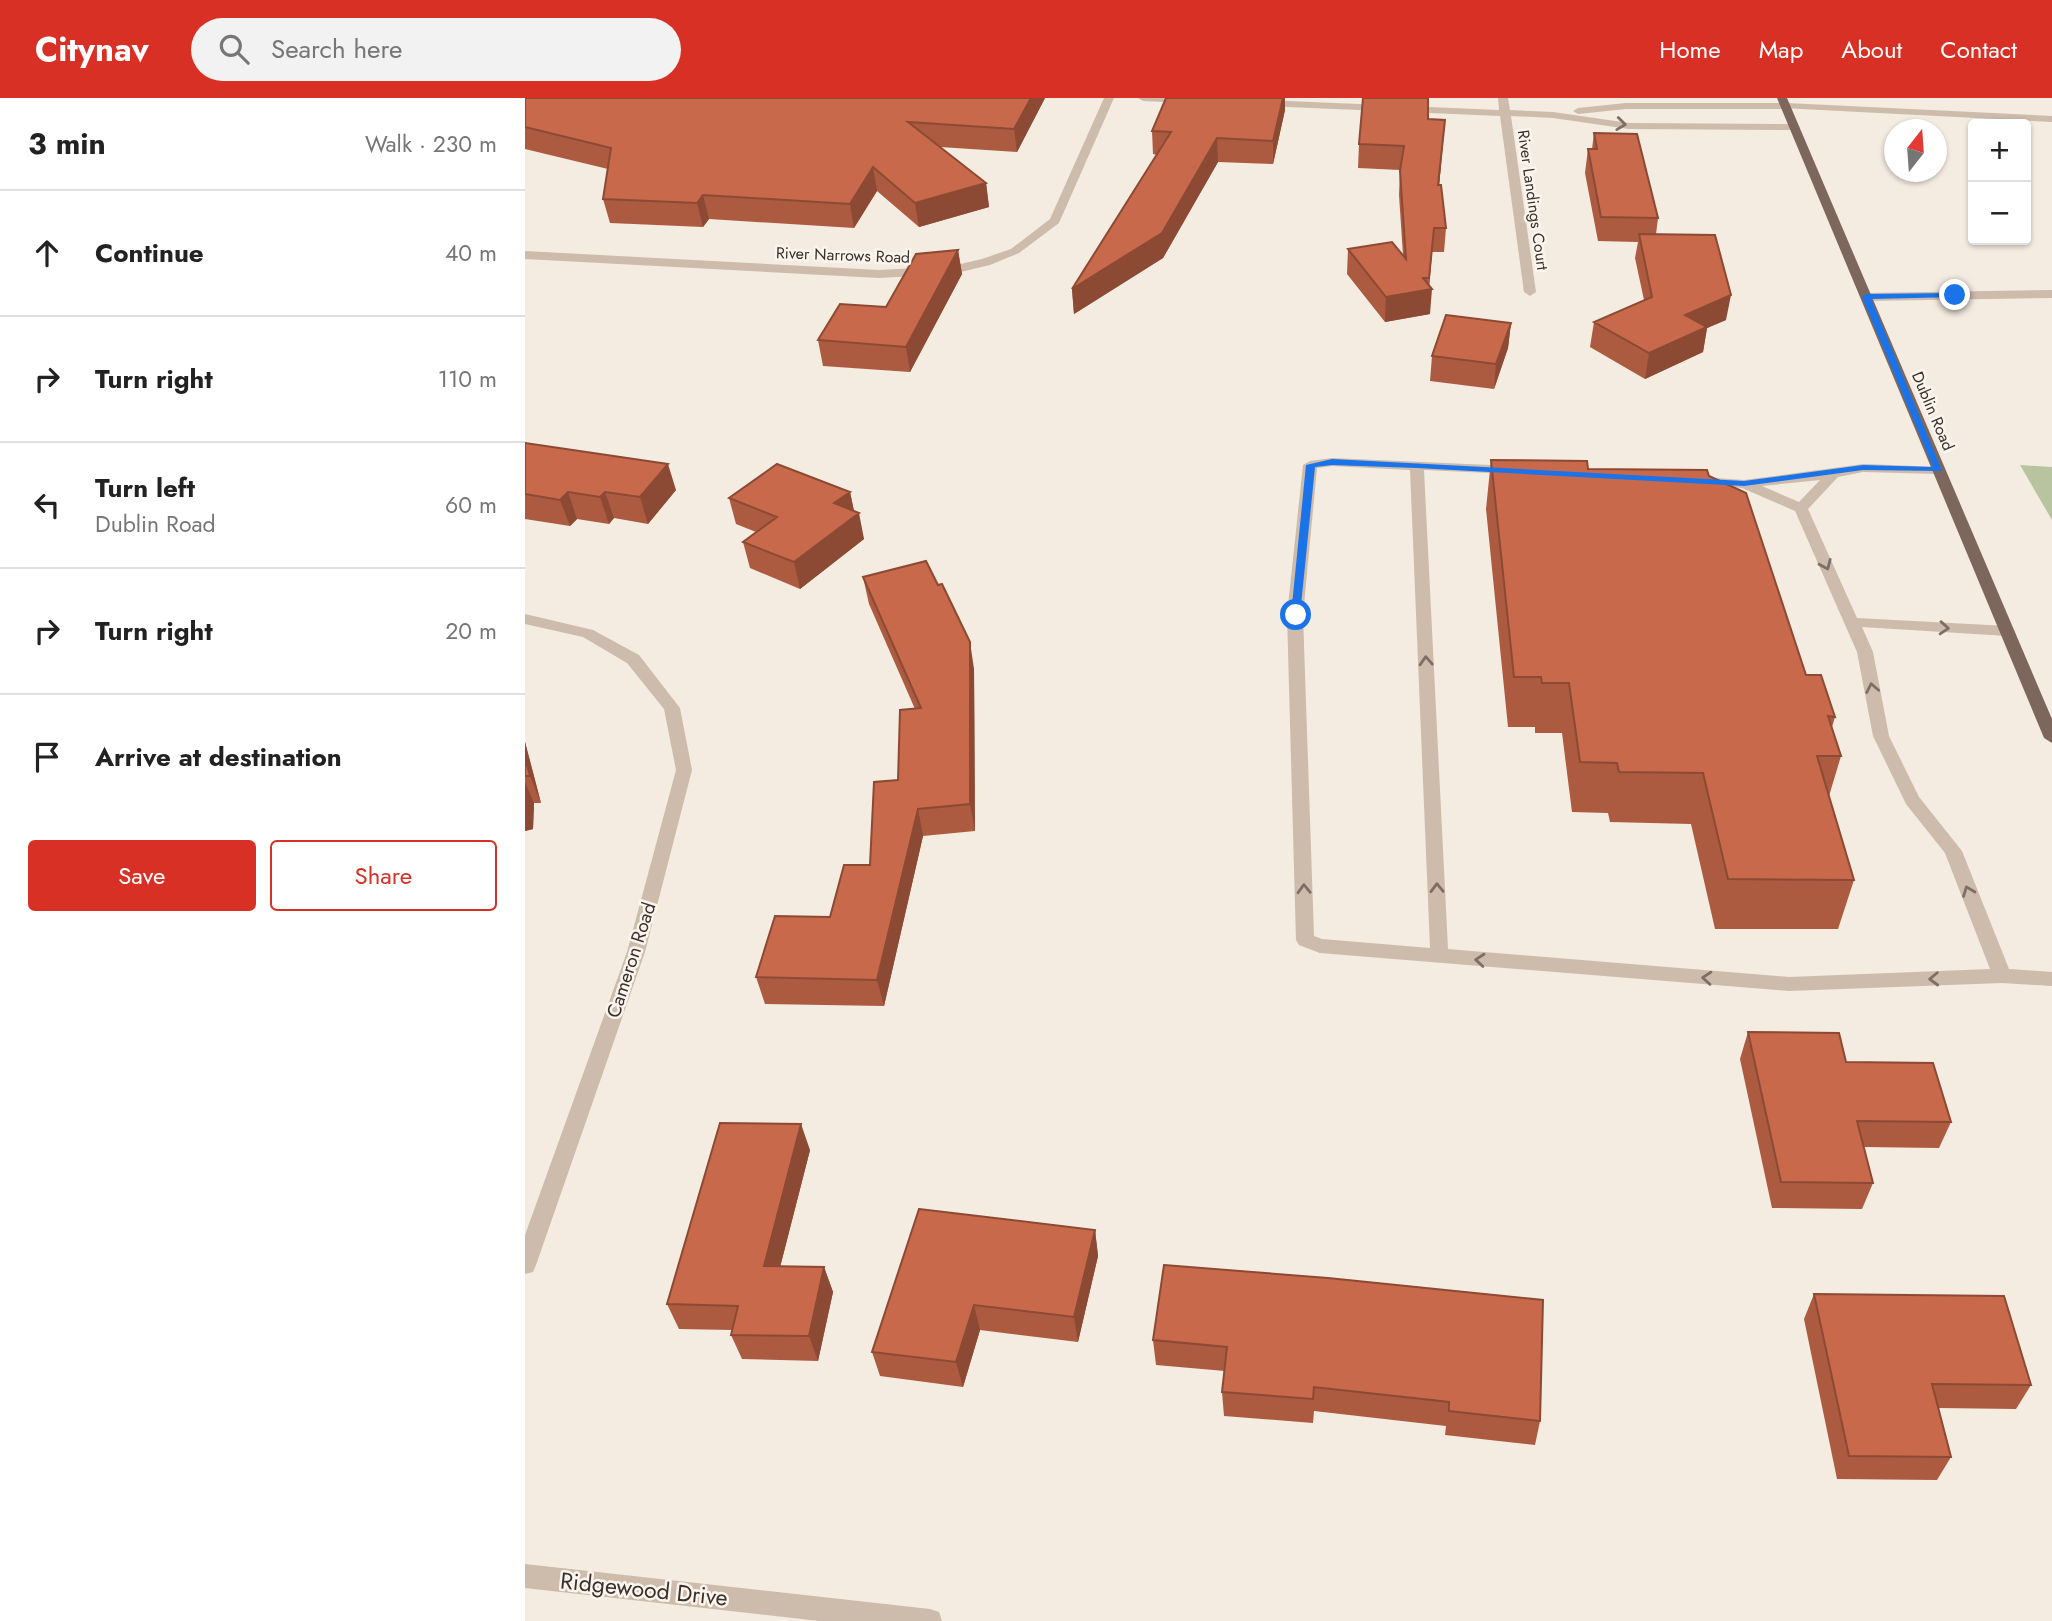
<!DOCTYPE html>
<meta charset="utf-8">
<style>
body{margin:0;font-family:Jost,sans-serif;background:#f2f2f2;color:#222}
.controls{position:absolute;right:21px;top:21px;display:grid;overflow:hidden;border-radius:7px;box-shadow:0 2px 5px #0004}
.controls button{width:63px;height:63px;display:grid;place-items:center;padding:0;border:0;border-bottom:2px solid #e0e0e0;background:#fff;color:#222;font:35px sans-serif}
.compass{position:absolute;left:1359px;top:21px;width:63px;height:63px;border-radius:50%;background:#fff;box-shadow:0 2px 5px #0004;rotate:17deg}
.stop{position:absolute;width:21px;height:21px;margin:-16px;border:5px solid #1a73e8;border-radius:50%;background:#fff}
.stop.end{background:#1a73e8;border-color:#fff;box-shadow:0 2px 7px #0008}
.list{margin:0;padding:0;list-style:none}
h2{display:flex;justify-content:space-between;align-items:center;height:91px;margin:0;padding:0 28px;font-size:30px}
h2 small{font-size:23px;font-weight:400;color:#767676}
.list li{display:grid;grid-template-columns:46px 1fr auto;gap:21px;align-items:center;box-sizing:border-box;height:126px;padding:0 28px;border-top:2px solid #e0e0e0}
.list b{display:block;font-size:26px;white-space:nowrap}
.list p{margin:0;font-size:23px;white-space:nowrap;color:#767676}
.list em{font-size:23px;font-style:normal;color:#767676}
.actions{display:flex;gap:14px;padding:21px 28px}
.actions a{flex:1;padding:16px 0;border:2px solid #d93025;border-radius:7px;text-align:center;font-size:24px;color:#d93025}
.actions .main{background:#d93025;color:#fff}
.icon{flex:none;width:38px;height:38px;fill:none;stroke:currentColor;stroke-width:2;stroke-linecap:round;stroke-linejoin:round}
.map{position:relative;flex:none;width:1527px;height:1523px;overflow:hidden}
header{display:flex;align-items:center;gap:42px;box-sizing:border-box;height:98px;padding:0 35px;background:#d93025;color:#fff}
header strong{font-size:33px}
nav{display:flex;gap:38px;margin-inline-start:auto;font-size:24px}
.search{width:490px;height:63px;background:#f2f2f2;display:flex;align-items:center;gap:18px;box-sizing:border-box;padding:0 24px;border-radius:38px;color:#767676;font-size:26px}
main{display:flex}
aside{flex:1;background:#fff}
.map>svg:first-child{display:block}
</style>
<header>
<strong>Citynav</strong>
<div class="search"><svg class="icon" aria-label="search" viewBox="0 0 24 24"><circle cx="10" cy="10" r="6"/><path d="M15 15l6 6"/></svg>Search here</div>
<nav><a>Home</a><a>Map</a><a>About</a><a>Contact</a></nav>
</header>
<main>
<aside>
<h2>3 min<small>Walk · 230 m</small></h2>
<ul class="list">
<li><svg class="icon" aria-label="ahead" viewBox="0 0 24 24"><path d="M12 20V5M6 11l6-6 6 6"/></svg><div><b>Continue</b></div><em>40 m</em></li>
<li><svg class="icon" aria-label="right" viewBox="0 0 24 24"><path d="M7 20v-9h11M14 6l5 5-5 5"/></svg><div><b>Turn right</b></div><em>110 m</em></li>
<li><svg class="icon" aria-label="left" viewBox="0 0 24 24"><path d="M17 20v-9H6M10 6l-5 5 5 5"/></svg><div><b>Turn left</b><p>Dublin Road</p></div><em>60 m</em></li>
<li><svg class="icon" aria-label="right" viewBox="0 0 24 24"><path d="M7 20v-9h11M14 6l5 5-5 5"/></svg><div><b>Turn right</b></div><em>20 m</em></li>
<li><svg class="icon" aria-label="arrive" viewBox="0 0 24 24"><path d="M6 21V4h12l-3 4 3 4H6"/></svg><div><b>Arrive at destination</b></div></li>
</ul>
<div class="actions"><a class="main">Save</a><a>Share</a></div>
</aside>
<div class="map">
<svg width="1527" height="1523" viewBox="0 0 1527 1523">
<rect width="100%" height="100%" fill="#f4ebe1"/>
<path fill="#b8c4a0" d="M1495,367L1527,369V422Z"/>
<g fill="none" stroke-linecap="round" stroke-linejoin="round">
<path fill="#cdbbac" fill-rule="evenodd" d="M1261,5L1527,18V24L1257,10V6Z
M1527,192V200L1341,203L1335,199L1341,195Z
M807,360L987,368L994,372L987,376L899,372L923,851L1264,879L1465,871L1420,755L1381,706L1348,638L1332,554L1270,413L1217,390L1175,387L1168,383L1175,379L1219,382L1338,366L1418,369L1420,372L1413,376L1338,374L1313,379L1283,411L1332,520L1482,528L1490,533L1482,538L1337,529L1348,554L1364,638L1394,699L1437,753L1484,871L1527,874V888L1477,885L1264,893L795,855L774,847L771,842L762,517L778,367L785,363ZM807,368L885,372L905,850L797,841L789,838L778,517L792,370ZM1295,382L1274,404L1237,388Z"/>
<path fill="#cdbbac" fill-rule="evenodd" d="M579,0H589L534,125L494,155L465,167L427,176L354,180L0,161V153L354,172L427,168L457,161L486,151L525,121Z
M613,0H666L667,2L662,5L618,3Z
M973,0H983L985,12L1028,14L1104,25L1270,26L1275,29L1270,32L1104,31L1028,20L986,18L1011,194L1005,198L999,194L975,18L739,8L734,5L739,2L974,12Z
M1101,5H1261L1266,8L1261,11H1101L1053,16L1048,13L1053,10Z
M0,516L68,532L114,557L155,610L167,672L120,854L11,1167L8,1174L0,1176V1137L102,854L151,672L139,611L102,565L58,539L0,526Z
M0,1466L405,1511L414,1514L417,1523H294L0,1490Z"/>
<path fill="#7d675c" fill-rule="evenodd" d="M1252,0H1262L1527,621V645L1519,640Z"/>
</g>
<path fill="#ac5a40" d="M0,0H520L492,54L415,49L461,85L464,109L394,129L352,93L329,130L184,121L178,129L85,125L78,101L83,71L0,51Z
M641,0H762H760V12L748,66L693,64L638,160L549,216L547,191L632,57L628,56L627,33Z
M903,21L920,22L914,87L921,130L919,154H907L904,187L905,216L860,224L822,176L823,151L878,157L874,97L875,72L833,70L834,46Z
M1069,35L1133,120L1131,136L1201,222L1182,230L1178,254L1120,281L1065,249L1069,224L1119,202L1110,160L1113,144L1073,143L1060,75L1063,51H1067Z
M433,152L437,176L385,274L298,268L293,242L361,209Z
M986,225L983,250L969,291L905,283L907,258Z
M0,345L151,392L123,426L89,420L84,426L52,421L45,428L0,421Z
M966,362L1063,371L1184,378L1281,577L1310,619L1307,629L1316,658L1304,698L1329,782L1313,831H1190L1166,726L1085,724L1083,715L1047,714L1037,635H1010V629H983L961,411Z
M325,394L329,413L339,441L275,491L225,470L218,444L231,434L211,426L204,400Z
M338,479L449,571L450,733L398,738L359,908L240,906L231,879L305,819L345,767L373,682L390,611L344,506Z
M0,644L16,705H9L8,731L0,733Z
M1223,934L1321,964L1426,1024L1414,1050L1339,1049L1348,1085L1337,1111L1247,1110L1215,961Z
M285,1052L255,1169H299L308,1194L293,1263L217,1261L206,1237L207,1232L154,1231L142,1206Z
M570,1132L573,1158L553,1244L455,1232L438,1289L355,1278L347,1254Z
M639,1167L1015,1323L1010,1347L920,1337L921,1328L789,1313L788,1325L699,1318L697,1294L700,1273L631,1267L628,1242Z
M1289,1196L1506,1287L1491,1311L1413,1310L1426,1359L1412,1382L1312,1381L1279,1221Z"/>
<path fill="#8c4a34" d="M506,0H520L492,54L489,31Z
M758,0H760V12L748,66V43Z
M920,22L918,45L912,111L913,87Z
M692,40L693,64L638,160L549,216L547,191Z
M348,69L352,93L329,130L325,106Z
M461,85L464,109L394,129L390,105Z
M178,97L184,121L178,129L172,105Z
M909,130L904,191H907L905,216L860,224L861,199L903,191Z
M433,152L437,176L385,274L381,249Z
M1206,197L1201,222L1182,230L1178,254L1120,281L1124,255L1160,217Z
M986,225L983,250L969,291L971,266Z
M143,366L151,392L123,426L115,399Z
M43,394L52,421L45,428L35,402Z
M80,394L89,420L84,426L75,399Z
M325,394L330,418L334,415L339,441L275,491L269,464L309,405Z
M445,544L449,571L450,733L445,706Z
M0,644L16,705L5,678L0,660Z
M0,684L9,705L8,731L0,733Z
M393,711L398,738L359,908L352,882Z
M276,1026L285,1052L249,1193L239,1168Z
M570,1132L573,1158L553,1244L549,1219Z
M299,1169L308,1194L293,1263L284,1238Z
M449,1207L455,1232L438,1289L431,1264Z"/>
<path fill="#c8694b" stroke="#8c4a34" stroke-width="2" d="M0,0H506L489,31L383,24L461,85L390,105L348,69L325,106L178,97L172,105L78,101L86,50L0,29Z
M641,0H758L748,43L692,40L637,135L547,191L646,34L627,33Z
M838,0H903V21L920,22L913,87H916L921,130H909L904,180H898L907,191L861,199L823,151L867,144L881,161L875,73L879,48L834,46Z
M1069,35L1112,36L1133,120L1076,119L1063,51H1072Z
M1114,136L1190,137L1206,197L1160,217L1182,229L1124,255L1069,224L1127,199Z
M433,152L381,249L293,242L315,206L361,209L391,156Z
M921,217L986,225L971,266L907,258Z
M0,345L143,366L115,399L80,394L75,399L43,394L35,402L0,396Z
M966,362L1062,363L1063,371L1182,372L1184,378L1221,395L1281,577H1296L1310,619L1303,618L1316,658H1292L1329,782L1203,781L1178,675L1094,674L1092,665L1055,664L1044,585H1017L1016,579H989Z
M252,366L325,394L309,405L334,415L269,464L218,444L252,419L204,400Z
M401,463L413,487L417,486L445,544V706L393,711L352,882L231,879L250,818L305,819L319,767H345L349,684L373,682L375,612L396,610L338,479Z
M0,660L5,678H0Z
M1223,934L1314,935L1321,964L1408,965L1426,1024L1332,1023L1348,1085L1256,1084Z
M195,1025L276,1026L239,1168L299,1169L284,1238L206,1237L213,1208L142,1206Z
M394,1111L570,1132L549,1219L449,1207L431,1264L347,1254Z
M639,1167L803,1180L1018,1202L1015,1323L924,1313V1304L789,1289L788,1301L697,1294L702,1249L628,1242Z
M1289,1196L1479,1198L1506,1287L1407,1286L1426,1359L1324,1358Z"/>
<defs><path id="oneway-chevron" d="M-2-3.5L2.5 0L-2 3.5" fill="none" stroke-width="1.6" stroke-linecap="round" stroke-linejoin="round" transform="scale(1.75)"/></defs>
<g stroke="#7d6f65">
<use href="#oneway-chevron" transform="translate(1096 26) rotate(7)"/>
<use href="#oneway-chevron" transform="translate(1301 467) rotate(66)"/>
<use href="#oneway-chevron" transform="translate(1419 530) rotate(4)"/>
<use href="#oneway-chevron" transform="translate(901 563) rotate(-93)"/>
<use href="#oneway-chevron" transform="translate(1347 590) rotate(-101)"/>
<use href="#oneway-chevron" transform="translate(912 790) rotate(-91)"/>
<use href="#oneway-chevron" transform="translate(779 791) rotate(-92)"/>
<use href="#oneway-chevron" transform="translate(1443 793) rotate(-111)"/>
<use href="#oneway-chevron" transform="translate(955 862) rotate(-175)"/>
<use href="#oneway-chevron" transform="translate(1182 880) rotate(-176)"/>
<use href="#oneway-chevron" transform="translate(1409 881) rotate(178)"/>
</g>
<path fill="#1a73e8" d="M1430,195L1433,199L1346,201L1417,373L1338,372L1219,388L892,370L807,367L790,369L775,517L771,520L766,517L781,367L807,361L1219,383L1338,367L1408,369L1337,199L1341,196Z"/>
<g text-anchor="middle" dominant-baseline="central" stroke-width="5" stroke-linejoin="round" paint-order="stroke">
<g font-size="16" fill="#3b302b" stroke="#fbf5ee">
<text transform="translate(1008 102) rotate(82)">River Landings Court</text>
<text transform="translate(318 157) rotate(2)">River Narrows Road</text>
<text transform="translate(1408 313) rotate(67)">Dublin Road</text>
</g>
<g font-size="19" fill="#3b302b" stroke="#fbf5ee">
<text transform="translate(106 862) rotate(-72)">Cameron Road</text>
</g>
<g font-size="23" fill="#3b302b" stroke="#fbf5ee">
<text transform="translate(119 1491) rotate(6)">Ridgewood Drive</text>
</g>
</g>
</svg>
<div class="controls">
<button>+</button>
<button>−</button>
</div>
<svg class="compass" viewBox="-18 -18 36 36"><path d="M0-13l5 13h-10z" fill="#e53935"/><path d="M0 13l5-13h-10z" fill="#767676"/></svg>
<div class="stop" style="left:771px;top:517px"></div>
<div class="stop end" style="left:1430px;top:197px"></div>
</div>
</main>
